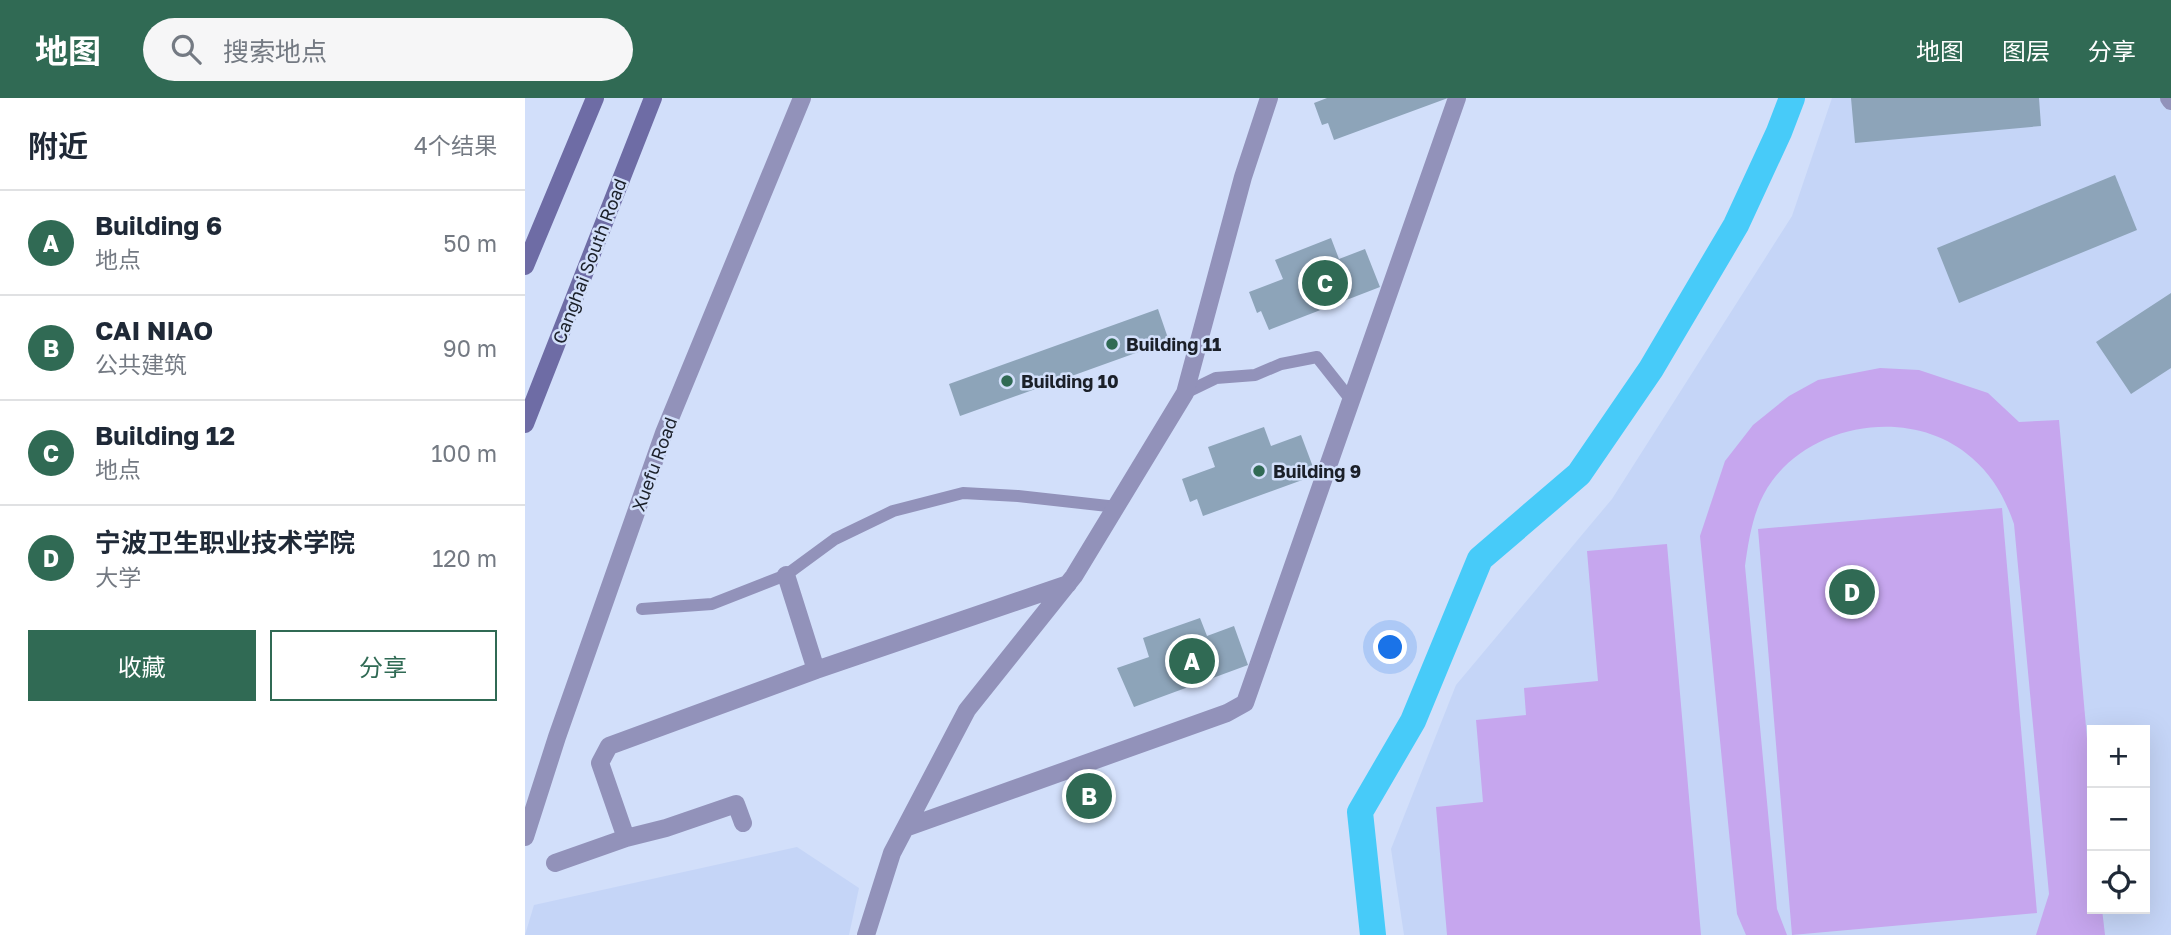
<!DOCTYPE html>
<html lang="zh">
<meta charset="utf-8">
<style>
body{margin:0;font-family:"Golos Text","Noto Sans SC",sans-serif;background:#f6f6f7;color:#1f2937}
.controls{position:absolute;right:21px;bottom:21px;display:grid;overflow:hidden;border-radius:0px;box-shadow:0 7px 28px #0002}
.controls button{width:63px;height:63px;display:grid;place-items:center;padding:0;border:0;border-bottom:2px solid #e0e1e3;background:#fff;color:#1f2937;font:35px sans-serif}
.you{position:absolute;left:866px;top:550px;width:24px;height:24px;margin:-18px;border:5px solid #fff;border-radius:50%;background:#1a73e8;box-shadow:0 0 0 10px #1a73e833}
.badge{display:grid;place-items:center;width:46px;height:46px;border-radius:50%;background:#306a54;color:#fff;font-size:23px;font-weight:700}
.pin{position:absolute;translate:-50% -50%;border:4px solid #fff;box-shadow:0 2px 7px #0006}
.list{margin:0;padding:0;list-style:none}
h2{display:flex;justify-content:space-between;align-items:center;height:91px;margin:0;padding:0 28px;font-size:30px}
h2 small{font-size:23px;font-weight:400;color:#747a83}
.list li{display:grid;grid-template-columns:46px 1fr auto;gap:21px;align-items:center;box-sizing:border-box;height:105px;padding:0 28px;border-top:2px solid #e0e1e3}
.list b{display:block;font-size:26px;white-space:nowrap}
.list p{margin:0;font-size:23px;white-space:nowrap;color:#747a83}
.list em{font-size:23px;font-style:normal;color:#747a83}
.actions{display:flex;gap:14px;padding:21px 28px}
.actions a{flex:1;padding:16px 0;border:2px solid #306a54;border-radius:0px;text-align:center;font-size:24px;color:#306a54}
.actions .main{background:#306a54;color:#fff}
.icon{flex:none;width:38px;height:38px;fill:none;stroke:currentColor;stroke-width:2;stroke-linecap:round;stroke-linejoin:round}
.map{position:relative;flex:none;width:1646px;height:837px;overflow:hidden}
header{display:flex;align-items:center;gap:42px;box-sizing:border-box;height:98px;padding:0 35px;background:#306a54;color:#fff}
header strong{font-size:33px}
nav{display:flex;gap:38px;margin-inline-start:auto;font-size:24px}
.search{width:490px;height:63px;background:#f6f6f7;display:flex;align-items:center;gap:18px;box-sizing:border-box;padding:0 24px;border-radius:38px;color:#747a83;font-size:26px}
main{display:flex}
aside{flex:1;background:#fff}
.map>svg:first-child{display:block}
</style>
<header>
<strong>地图</strong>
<div class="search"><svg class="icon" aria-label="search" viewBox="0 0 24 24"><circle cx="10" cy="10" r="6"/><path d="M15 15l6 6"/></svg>搜索地点</div>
<nav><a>地图</a><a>图层</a><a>分享</a></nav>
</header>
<main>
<aside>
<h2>附近<small>4个结果</small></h2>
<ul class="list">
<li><span class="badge">A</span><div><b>Building 6</b><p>地点</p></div><em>50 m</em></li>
<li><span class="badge">B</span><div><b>CAI NIAO</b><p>公共建筑</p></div><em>90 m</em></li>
<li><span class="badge">C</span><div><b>Building 12</b><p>地点</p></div><em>100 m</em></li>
<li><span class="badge">D</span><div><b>宁波卫生职业技术学院</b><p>大学</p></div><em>120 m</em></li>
</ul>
<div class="actions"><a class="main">收藏</a><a>分享</a></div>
</aside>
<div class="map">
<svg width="1646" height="837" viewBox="0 0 1646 837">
<rect width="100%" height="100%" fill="#d2dffa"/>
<path fill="#c5d5f7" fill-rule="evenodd" d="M1307,0H1646V837H879L866,751L931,587L1087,401L1267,118ZM1567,632H1620V811H1567Z
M272,749L334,790L324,837H0L9,807Z"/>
<path fill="#c6a6ee" d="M1355,270L1394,272L1463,295L1494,324L1534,322L1567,697V811H1577L1580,837H1511L1524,796L1489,426C1480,400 1468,378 1447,360C1390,309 1291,323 1247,383C1229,407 1224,439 1220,468L1252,811L1262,837H1221L1212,816L1175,438L1200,363L1228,327L1264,298L1293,282Z
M1477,410L1512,815L1267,837L1233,431Z
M1142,446L1176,837H922L911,709L958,704L951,622L1001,617L999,590L1073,583L1062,453Z"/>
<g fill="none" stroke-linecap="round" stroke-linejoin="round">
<path stroke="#47cbf9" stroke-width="26" d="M848,837L835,714L888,623L955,461L1054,376L1126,271L1211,127L1254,34L1267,0"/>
</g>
<path fill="#8da4b9" d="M802,0H923L809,42L803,25L797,27L789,5Z
M1326,0H1514L1516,28L1330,45Z
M1590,77L1612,132L1434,205L1412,150Z
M806,140L814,161L840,151L855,189L744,232L736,213L732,215L724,194L758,181L750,162Z
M1646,195V270L1606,296L1571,244Z
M633,211L644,243L435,318L424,286Z
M739,329L746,348L776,337L791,377L678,418L672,401L665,404L657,381L690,369L683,349Z
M675,520L682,538L709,528L723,567L609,609L592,570L624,559L618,540Z"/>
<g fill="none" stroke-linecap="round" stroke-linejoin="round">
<path stroke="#9292ba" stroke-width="12" d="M660,295L691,280L730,277L756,266L792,259L826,302
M117,511L187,506L261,477L310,441L368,413L438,395L493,398L592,409"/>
<path stroke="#9292ba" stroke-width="18" d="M1644,0L1646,3
M291,572L543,486
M218,725L211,706L141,730L101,740L75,665L84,648L291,572L261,477
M380,730L702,615L720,605L932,0
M30,765L101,740
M341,837L367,755L442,612L549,478L660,295L718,79L744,0"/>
<path stroke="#9292ba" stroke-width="18" d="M0,739L32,639L139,335L277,0"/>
<path stroke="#6e6ca5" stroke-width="18" d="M0,168L70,0
M0,326L128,0"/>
</g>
<g fill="#306a54" stroke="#d2dffa" stroke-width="2.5">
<circle cx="587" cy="246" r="7"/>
<circle cx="482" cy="283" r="7"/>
<circle cx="734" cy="373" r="7"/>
</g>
<g text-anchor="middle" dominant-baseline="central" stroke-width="5" stroke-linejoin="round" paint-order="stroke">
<g font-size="18" fill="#1b2029" stroke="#d2dffa">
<text transform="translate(64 163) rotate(-69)">Canghai South Road</text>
<text transform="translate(129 366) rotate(-70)">Xuefu Road</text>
</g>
<g font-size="18" font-weight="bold" fill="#1b2029" stroke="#d2dffa" text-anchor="start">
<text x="601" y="246">Building 11</text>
<text x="496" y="283">Building 10</text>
<text x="748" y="373">Building 9</text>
</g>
</g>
</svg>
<div class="controls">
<button>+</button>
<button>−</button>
<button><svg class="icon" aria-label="locate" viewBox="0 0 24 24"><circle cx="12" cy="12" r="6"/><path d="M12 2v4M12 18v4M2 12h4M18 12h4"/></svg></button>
</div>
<div class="you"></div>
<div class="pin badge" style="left:667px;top:563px">A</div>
<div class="pin badge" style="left:564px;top:698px">B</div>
<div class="pin badge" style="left:800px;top:185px">C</div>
<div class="pin badge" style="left:1327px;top:494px">D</div>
</div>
</main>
